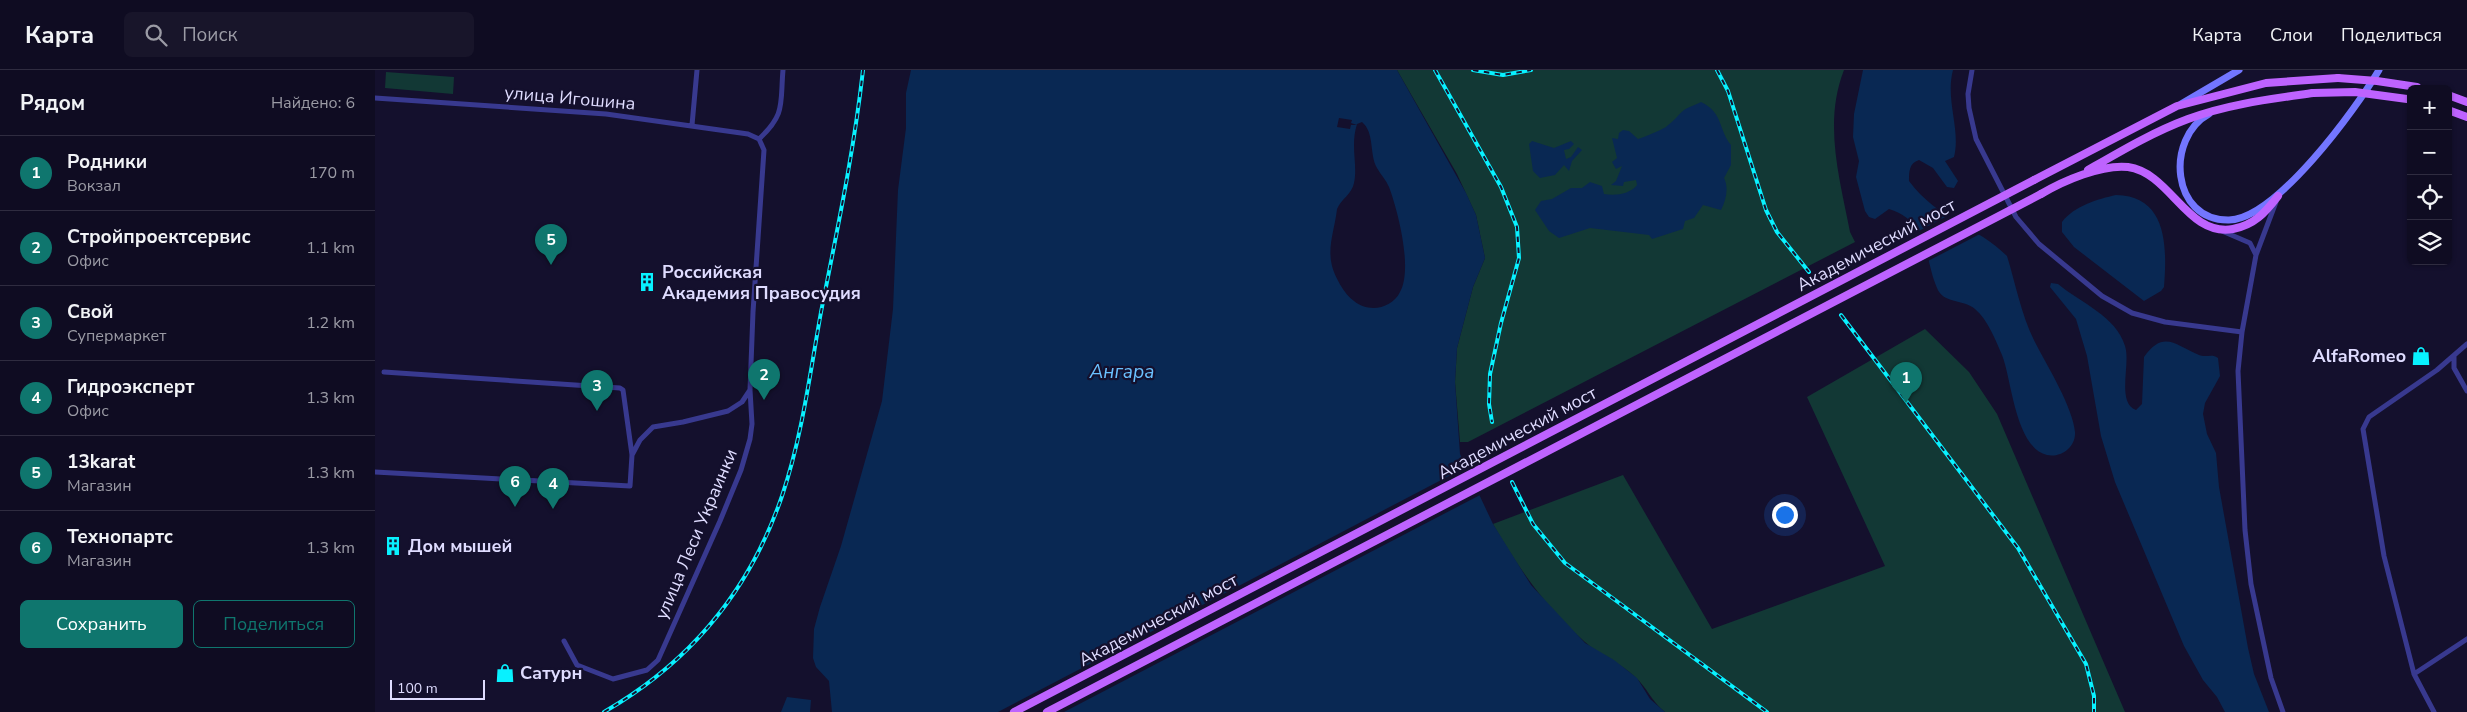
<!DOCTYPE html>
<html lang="ru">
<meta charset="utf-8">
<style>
body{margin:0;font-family:"Nunito Sans",sans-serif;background:#18152a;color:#f1f3f6}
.controls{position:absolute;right:15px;top:15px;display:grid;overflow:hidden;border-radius:8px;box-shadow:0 1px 4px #0004}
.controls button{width:45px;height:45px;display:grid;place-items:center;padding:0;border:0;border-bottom:1px solid #2f2c40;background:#0f0c22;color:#f1f3f6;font:25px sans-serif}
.scale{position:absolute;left:15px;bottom:12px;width:95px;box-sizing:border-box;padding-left:5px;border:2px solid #dfdcff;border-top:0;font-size:14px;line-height:18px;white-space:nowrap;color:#dfdcff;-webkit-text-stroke:4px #14102d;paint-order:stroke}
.you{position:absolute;left:1409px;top:444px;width:18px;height:18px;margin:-12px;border:4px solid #fff;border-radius:50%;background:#1a73e8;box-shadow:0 0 0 8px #1a73e833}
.badge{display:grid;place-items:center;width:32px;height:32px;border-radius:50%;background:#0f766e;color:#fff;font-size:16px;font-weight:700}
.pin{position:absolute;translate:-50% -41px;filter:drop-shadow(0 1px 2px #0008)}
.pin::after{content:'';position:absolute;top:26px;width:18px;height:15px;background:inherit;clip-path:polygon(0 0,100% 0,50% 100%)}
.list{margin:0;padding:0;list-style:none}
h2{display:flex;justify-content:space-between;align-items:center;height:65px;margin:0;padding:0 20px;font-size:21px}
h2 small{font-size:16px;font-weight:400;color:#9b9ba5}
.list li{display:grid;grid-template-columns:32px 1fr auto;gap:15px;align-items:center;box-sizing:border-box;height:75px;padding:0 20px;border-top:1px solid #2f2c40}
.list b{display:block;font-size:19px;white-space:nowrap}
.list p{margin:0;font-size:16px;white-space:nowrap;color:#9b9ba5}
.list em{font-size:16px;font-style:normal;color:#9b9ba5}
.actions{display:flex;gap:10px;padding:15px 20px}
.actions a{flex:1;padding:11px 0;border:1px solid #0f766e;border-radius:8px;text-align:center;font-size:18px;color:#0f766e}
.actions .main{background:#0f766e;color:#fff}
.icon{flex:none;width:28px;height:28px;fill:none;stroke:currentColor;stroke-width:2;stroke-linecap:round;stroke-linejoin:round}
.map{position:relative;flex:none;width:2092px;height:642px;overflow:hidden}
header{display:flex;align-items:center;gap:30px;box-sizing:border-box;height:70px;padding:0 25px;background:#0f0c22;border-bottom:1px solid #2f2c40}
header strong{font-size:24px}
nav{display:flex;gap:28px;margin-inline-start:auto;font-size:18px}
.search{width:350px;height:45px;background:#18152a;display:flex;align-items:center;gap:12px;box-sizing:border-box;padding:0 18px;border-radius:8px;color:#9b9ba5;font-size:19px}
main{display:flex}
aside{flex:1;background:#0f0c22}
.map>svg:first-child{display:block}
</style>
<header>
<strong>Карта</strong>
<div class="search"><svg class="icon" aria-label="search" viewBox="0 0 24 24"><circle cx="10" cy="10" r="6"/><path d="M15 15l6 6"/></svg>Поиск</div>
<nav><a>Карта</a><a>Слои</a><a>Поделиться</a></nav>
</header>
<main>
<aside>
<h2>Рядом<small>Найдено: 6</small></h2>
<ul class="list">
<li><span class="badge">1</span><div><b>Родники</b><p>Вокзал</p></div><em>170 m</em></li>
<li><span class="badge">2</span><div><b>Стройпроектсервис</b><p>Офис</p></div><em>1.1 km</em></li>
<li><span class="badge">3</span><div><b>Свой</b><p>Супермаркет</p></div><em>1.2 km</em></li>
<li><span class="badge">4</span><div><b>Гидроэксперт</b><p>Офис</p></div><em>1.3 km</em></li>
<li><span class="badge">5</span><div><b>13karat</b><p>Магазин</p></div><em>1.3 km</em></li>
<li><span class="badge">6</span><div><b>Технопартс</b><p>Магазин</p></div><em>1.3 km</em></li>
</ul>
<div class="actions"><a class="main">Сохранить</a><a>Поделиться</a></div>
</aside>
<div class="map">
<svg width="2092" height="642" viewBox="0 0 2092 642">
<rect width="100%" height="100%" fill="#14102d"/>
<path fill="#123835" d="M1022,0H1469C1448,53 1465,109 1475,162L1480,172L1093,372H1085L1080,312L1082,278L1098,217L1110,188L1101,145L1082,104Z
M11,2L79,7L78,24L10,18Z
M1550,259L1594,302L1622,344L1750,642H1290C1276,631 1272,617 1260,607C1245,592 1225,586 1210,572C1172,539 1143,498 1118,454L1248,405L1337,559L1510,496L1432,327Z"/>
<path fill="#092853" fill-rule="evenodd" d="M536,0H1022L1091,123L1101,145L1110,188L1098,217L1082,278L1080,312L1085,384L1118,454L1156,515L1210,573L1239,590L1262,608L1275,629L1290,642H457L454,611L441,597L438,588L439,559L445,537L466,476L507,331L518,239L523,120L531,58V23ZM987,52C1000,63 994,84 1002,98C1006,105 1011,110 1014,117C1023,141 1038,199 1025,222C1017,239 993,243 979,231C969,224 960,207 957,196C952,177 960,158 962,139C966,129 977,124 979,113C983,95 975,76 982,54Z
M1488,0H1578C1570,30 1586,60 1579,87L1570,91L1583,111L1579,118L1572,117L1558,98L1544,90C1534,93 1534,102 1534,111C1563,150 1602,156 1632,186C1641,215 1647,249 1662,276C1673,297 1698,338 1700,362C1701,377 1686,388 1672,385C1640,377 1637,310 1627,285C1621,271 1613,250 1600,239C1589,229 1568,234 1562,218C1548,185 1556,153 1514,139L1500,149L1494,147L1490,141L1481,107L1484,91L1478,67L1479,44Z
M1326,32C1348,42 1344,61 1356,75V95L1349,108C1354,118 1351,130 1346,140L1328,135L1319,148L1310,151L1308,159L1277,169L1274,165L1215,158L1184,168L1174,161L1160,140L1166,131L1177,129L1196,118H1207L1215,112L1227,116L1229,124C1241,126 1255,124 1262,115L1261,110L1249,112L1248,116L1236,115L1241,111L1247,96L1241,99L1237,92L1242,88L1237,68L1243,69L1244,63L1248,60L1254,61L1263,69C1267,68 1289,59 1292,56C1298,52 1303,45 1309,40C1313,37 1321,35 1326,32Z
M1157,71L1179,78L1196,71L1199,74L1194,79L1189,80L1191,89L1196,87L1203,77L1207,80L1197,91L1194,101L1189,95L1180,105L1165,108L1158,101L1154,74Z
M1741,125C1793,126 1792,178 1789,217L1786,221L1769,231L1699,177L1687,162V152C1699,136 1723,129 1741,125Z
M1676,213L1683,214C1706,233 1741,246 1750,276C1756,294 1741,332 1761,340L1767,334L1769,287C1789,259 1801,276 1824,285C1831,288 1837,283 1843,288L1845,306L1830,333L1828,344L1832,364L1841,383L1844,417L1873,578L1879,604L1894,642H1850L1842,627L1828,610L1809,576L1740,412L1726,366L1712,286L1701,249L1675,217Z
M412,627L436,630L435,642H406Z"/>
<path fill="#14102d" d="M964,48L977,50L976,53L982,55H976L975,59L962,57Z
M1574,145L1605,164L1553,191L1542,162Z
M1093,396L1107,424L689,642H623Z"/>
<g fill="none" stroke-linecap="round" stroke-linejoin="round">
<path stroke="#38398f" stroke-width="5" d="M1597,0L1593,24L1594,38L1601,69L1641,147L1664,174L1727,226L1757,243L1790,252L1867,262
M0,28L231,44L373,64L384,69
M317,55L322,0
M384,69C411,44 405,34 408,0
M1901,132L1881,185L1867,262L1863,301L1870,460L1876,514L1896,608L1908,642
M1847,161L1875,173L1881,185
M2079,286V298L2092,321
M257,385L265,370L278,357L308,352L353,341L367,332L375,320
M0,402L255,416L257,385L248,320L245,318L9,302
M189,571L202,595L238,609L272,600L283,590L345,451L366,400L375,369L377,354L375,320L378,242L389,80L384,69
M2039,604L2092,569
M2059,642L2039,604L2009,486L1988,359L1994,347L2062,300L2092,274"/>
<path stroke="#7376ff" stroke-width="7" d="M1806,34L1864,0
M1834,44C1790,68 1796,151 1854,150C1901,149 1981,39 2004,0"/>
<path stroke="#be63ff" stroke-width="8" d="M2073,25L2092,32
M2073,40L2092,47
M1713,100C1746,81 1778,62 1813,49C1853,34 1896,29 1938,23
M1659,110L1802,36L1891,13L1963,8
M1666,124C1688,111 1727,94 1753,97C1796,103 1812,167 1858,159C1879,155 1890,143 1903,126"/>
<g stroke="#08f1ff" stroke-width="4">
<path id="rail" d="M1060,0L1126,117L1142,157L1144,188L1126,253L1115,304L1114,334L1117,352
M1098,0L1128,5L1156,0
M1342,0L1353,21L1391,140L1402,162L1434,202
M1466,245L1643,478L1711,594L1719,626V642
M1137,412L1158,454L1190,493L1392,642
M229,642C316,592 375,520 407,426C427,367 435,303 446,242C462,161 479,81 488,0"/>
</g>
<use href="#rail" stroke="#14102d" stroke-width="2" stroke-dasharray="5.5" stroke-linecap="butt"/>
<path stroke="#be63ff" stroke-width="8" d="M1963,8L2002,11L2042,17
M1938,23L1980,22L2032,29
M639,642L1659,110
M672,642L1666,124"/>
</g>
<defs>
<g id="building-bare" transform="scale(1.5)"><path d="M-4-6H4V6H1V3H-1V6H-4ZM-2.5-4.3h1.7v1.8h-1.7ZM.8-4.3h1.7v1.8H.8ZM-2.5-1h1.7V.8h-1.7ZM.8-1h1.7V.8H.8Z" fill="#08f1ff" stroke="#14102d" stroke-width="2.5" paint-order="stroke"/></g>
<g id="shop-bare" transform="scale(1.5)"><path d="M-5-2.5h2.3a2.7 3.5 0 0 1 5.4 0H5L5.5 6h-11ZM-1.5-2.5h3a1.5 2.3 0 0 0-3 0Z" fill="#08f1ff" stroke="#14102d" stroke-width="2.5" paint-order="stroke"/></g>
</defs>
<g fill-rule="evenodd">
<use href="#building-bare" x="272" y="212"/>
<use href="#shop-bare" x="2046" y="286"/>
<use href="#building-bare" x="18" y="476"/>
<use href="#shop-bare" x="130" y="603"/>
</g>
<g text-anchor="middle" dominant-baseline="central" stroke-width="4.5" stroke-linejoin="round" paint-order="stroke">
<g font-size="18" fill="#dfdcff" stroke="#14102d">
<text transform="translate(195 28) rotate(5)">улица Игошина</text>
<text transform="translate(1501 175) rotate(-28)">Академический мост</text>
<text transform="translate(1142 363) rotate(-28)">Академический мост</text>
<text transform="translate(321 464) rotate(-67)">улица Леси Украинки</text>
<text transform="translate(783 550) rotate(-28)">Академический мост</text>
</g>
<g font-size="18" font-weight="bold" fill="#dfdcff" stroke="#14102d" text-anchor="start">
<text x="287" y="202">Российская<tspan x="287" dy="21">Академия Правосудия</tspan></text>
<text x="2031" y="286" text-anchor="end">AlfaRomeo</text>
<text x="33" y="476">Дом мышей</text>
<text x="145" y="603">Сатурн</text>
</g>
<g font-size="19" font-style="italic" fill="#6ac1ff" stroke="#14102d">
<text x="747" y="302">Ангара</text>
</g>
</g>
</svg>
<div class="controls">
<button>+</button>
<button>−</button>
<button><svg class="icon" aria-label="locate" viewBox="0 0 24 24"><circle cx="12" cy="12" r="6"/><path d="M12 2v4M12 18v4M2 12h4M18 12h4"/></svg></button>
<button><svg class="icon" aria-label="layers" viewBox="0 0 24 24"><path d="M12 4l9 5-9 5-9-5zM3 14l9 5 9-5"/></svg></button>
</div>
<div class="scale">100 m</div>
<div class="you"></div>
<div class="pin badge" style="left:1531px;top:333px">1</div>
<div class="pin badge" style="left:389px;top:330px">2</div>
<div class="pin badge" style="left:222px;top:341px">3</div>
<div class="pin badge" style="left:178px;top:439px">4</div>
<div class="pin badge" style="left:176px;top:195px">5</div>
<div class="pin badge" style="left:140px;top:437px">6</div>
</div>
</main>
